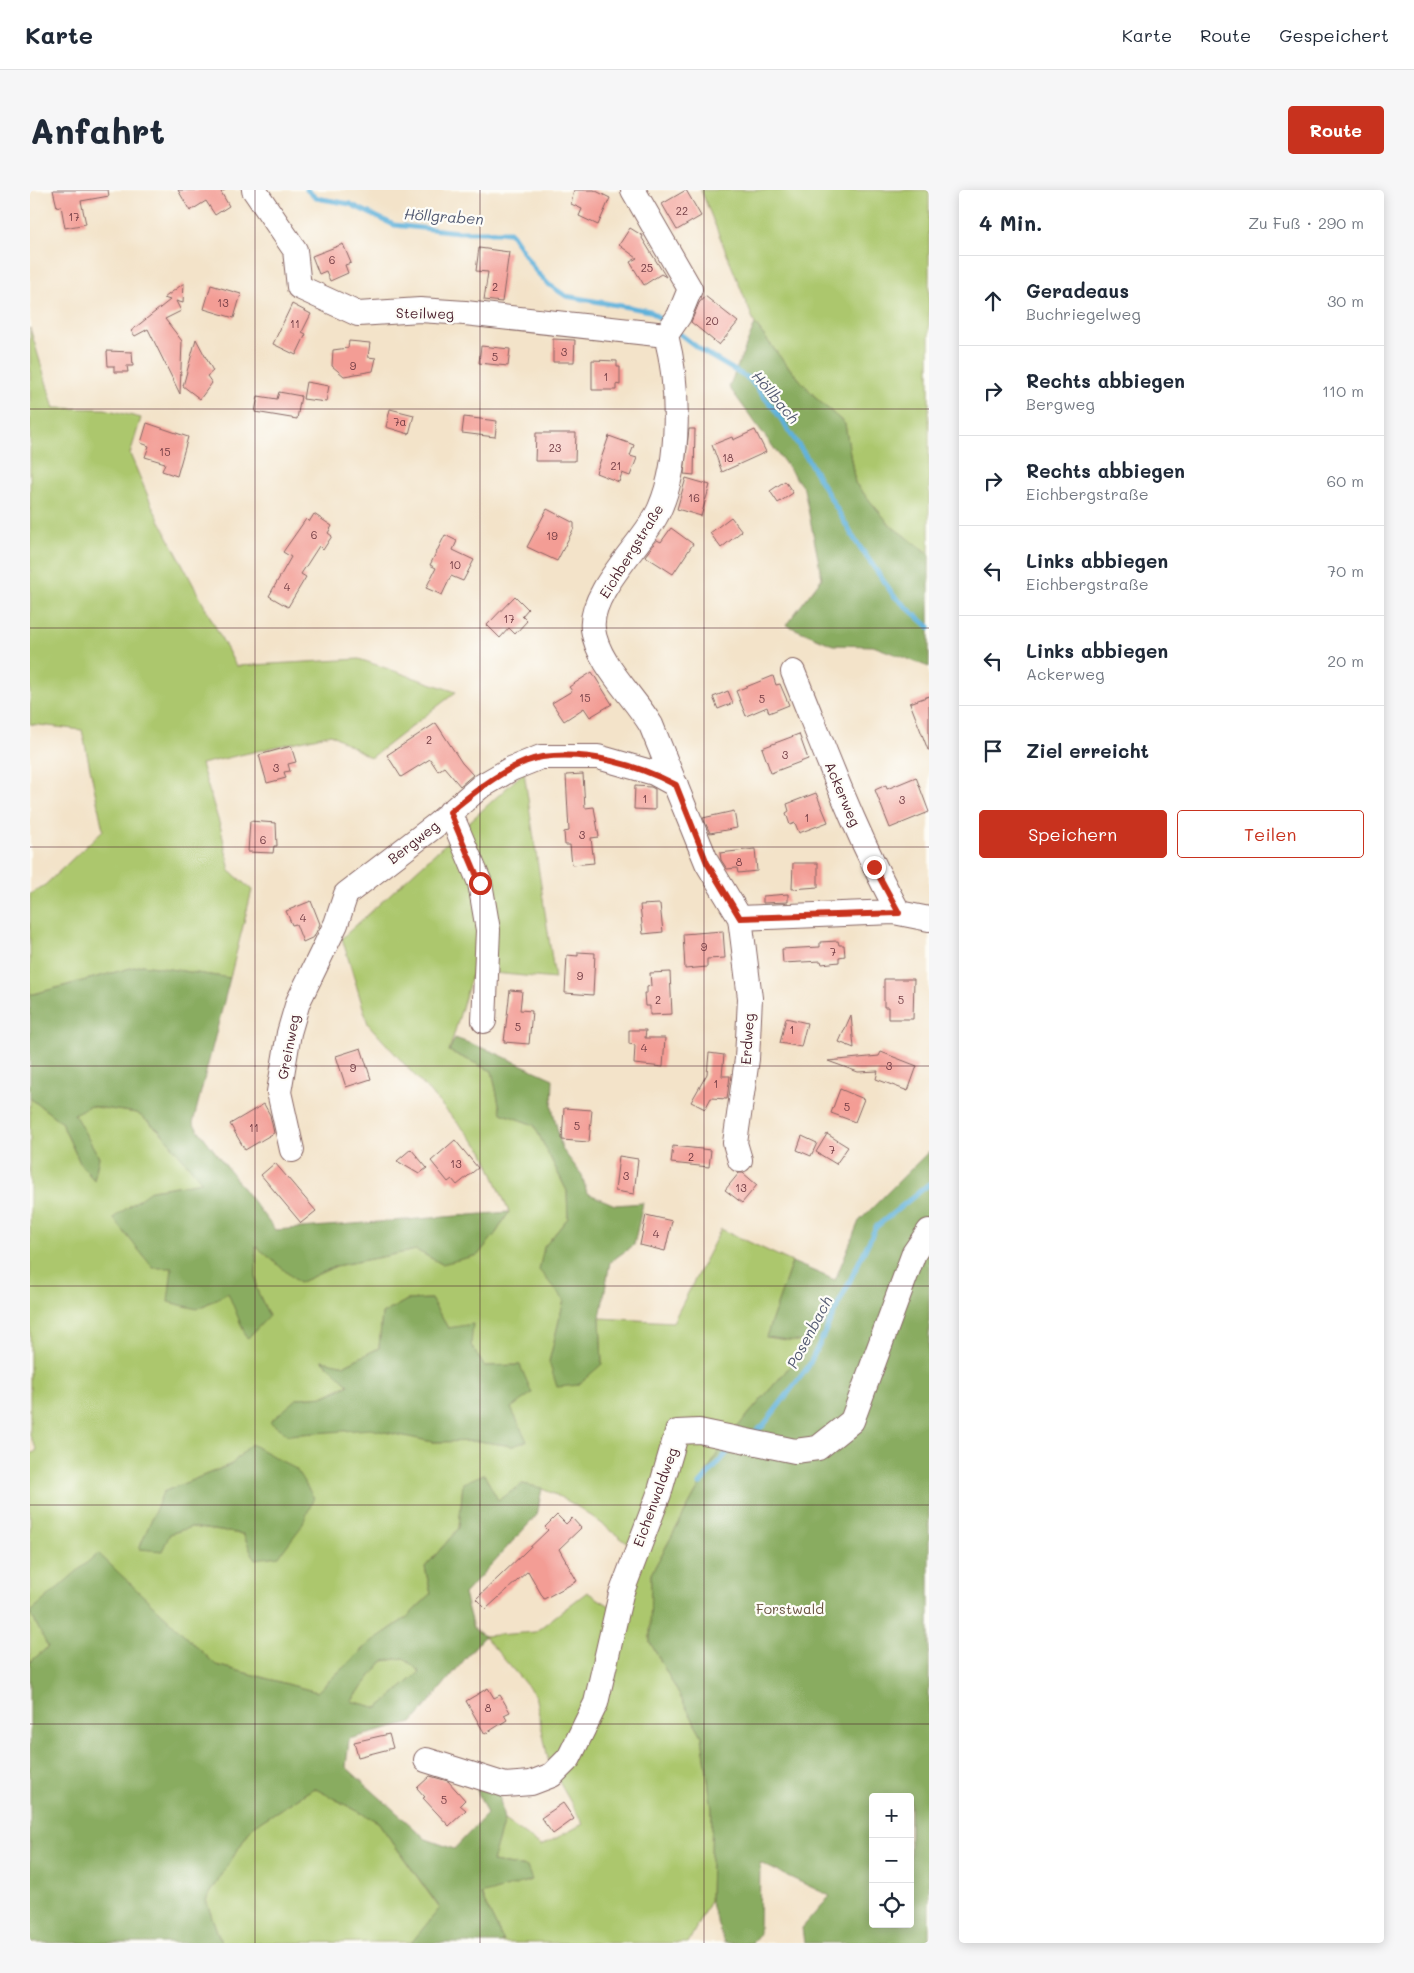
<!DOCTYPE html>
<html lang="de">
<meta charset="utf-8">
<style>
body{margin:0;font-family:Mali,sans-serif;background:#f6f6f7;color:#1f2937}
.controls{position:absolute;right:15px;bottom:15px;display:grid;overflow:hidden;border-radius:5px;box-shadow:0 2px 12px #0003}
.controls button{width:45px;height:45px;display:grid;place-items:center;padding:0;border:0;border-bottom:1px solid #e0e1e3;background:#fff;color:#1f2937;font:25px sans-serif}
.stop{position:absolute;width:15px;height:15px;margin:-11px;border:4px solid #c8321e;border-radius:50%;background:#fff}
.stop.end{background:#c8321e;border-color:#fff;box-shadow:0 1px 5px #0008}
.list{margin:0;padding:0;list-style:none}
h2{display:flex;justify-content:space-between;align-items:center;height:65px;margin:0;padding:0 20px;font-size:21px}
h2 small{font-size:16px;font-weight:400;color:#747a83}
.list li{display:grid;grid-template-columns:32px 1fr auto;gap:15px;align-items:center;box-sizing:border-box;height:90px;padding:0 20px;border-top:1px solid #e0e1e3}
.list b{display:block;font-size:19px;white-space:nowrap}
.list p{margin:0;font-size:16px;white-space:nowrap;color:#747a83}
.list em{font-size:16px;font-style:normal;color:#747a83}
.actions{display:flex;gap:10px;padding:15px 20px}
.actions a{flex:1;padding:11px 0;border:1px solid #c8321e;border-radius:5px;text-align:center;font-size:18px;color:#c8321e}
.actions .main{background:#c8321e;color:#fff}
.icon{flex:none;width:28px;height:28px;fill:none;stroke:currentColor;stroke-width:2;stroke-linecap:round;stroke-linejoin:round}
.map{position:relative;flex:none;width:899px;height:1753px;overflow:hidden;border-radius:5px}
header{display:flex;align-items:center;gap:30px;box-sizing:border-box;height:70px;padding:0 25px;background:#fff;border-bottom:1px solid #e0e1e3}
header strong{font-size:24px}
nav{display:flex;gap:28px;margin-inline-start:auto;font-size:18px}
.intro{display:flex;align-items:center;justify-content:space-between;box-sizing:border-box;height:120px;padding:0 30px}
h1{margin:0;font-size:35px}
.button{padding:12px 22px;border-radius:5px;background:#c8321e;color:#fff;font-size:18px;font-weight:700}
main{display:flex;gap:30px;padding:0 30px}
aside{flex:1;background:#fff;border-radius:5px;box-shadow:0 2px 12px #0003}
.map>svg:first-child{display:block}
</style>
<header>
<strong>Karte</strong>
<nav><a>Karte</a><a>Route</a><a>Gespeichert</a></nav>
</header>
<div class="intro"><h1>Anfahrt</h1><a class="button">Route</a></div>
<main>
<div class="map">
<svg width="899" height="1753" viewBox="0 0 899 1753">
<rect width="100%" height="100%" fill="#fdfcf7"/>
<filter id="ink" filterUnits="userSpaceOnUse"><feTurbulence type="fractalNoise" baseFrequency=".02" numOctaves="2"/><feDisplacementMap in="SourceGraphic" scale="10" xChannelSelector="R" yChannelSelector="G"/><feConvolveMatrix kernelMatrix="1 2 1 2 8 2 1 2 1" color-interpolation-filters="sRGB"/></filter>
<filter id="wash" filterUnits="userSpaceOnUse"><feTurbulence type="fractalNoise" baseFrequency=".0096" numOctaves="4" result="noise"/><feDisplacementMap in="SourceGraphic" scale="20" xChannelSelector="R" yChannelSelector="G"/><feGaussianBlur stdDeviation="1.12" result="paint"/><feColorMatrix in="noise" values="0 0 0 0 0 0 0 0 0 0 0 0 0 0 0 0 0 1.4 0 .05"/><feComposite in="paint" operator="in"/></filter>
<g filter="url(#wash)">
<rect width="100%" height="100%" fill="#f3e3c9"/>
<path fill="#acc76d" stroke="#7b734c" fill-rule="evenodd" d="M671,0H899V364L861,336L825,293L815,234L788,210L754,172L725,134Z
M0,138L24,218L75,219L111,228L100,264L123,318L206,476L329,469L426,502L341,568L301,544L171,574L191,639L200,681L222,700L200,788L112,775L0,805V704L15,695L73,640L52,540L0,534Z
M494,582L525,789L443,781L419,861L462,881L471,923L504,935L537,1001L538,1028L514,1057L534,1110L519,1172L572,1174L570,1128L643,1132L691,1039L762,1072L736,1147L780,1153L692,1255L621,1384L620,1452L672,1546L682,1619L680,1711L658,1753H471L473,1750L451,1705L497,1677L462,1672L474,1630L511,1656L553,1634L519,1574L505,1505L454,1446L505,1442L557,1402L580,1416L601,1356C568,1331 535,1302 493,1294L468,1311L433,1293L429,1338L395,1377L401,1404L376,1428L341,1452L287,1502L186,1475L68,1364L18,1457L0,1472V1265L7,1260L0,1246V908L31,932L51,975L64,990L69,967L43,924L59,916L107,923L130,941L173,992L122,1000L142,1077L167,1119L198,1103L239,1126L226,1098V1055L269,1093L306,1076L386,1060L412,1074L466,1043L479,1022L453,961L338,834L312,748ZM401,1109L418,1138L441,1155L454,1176L490,1175L480,1217L496,1251L483,1256L448,1251L403,1252L340,1238L258,1245L268,1208L295,1206L319,1194L293,1171L315,1175L349,1158L352,1124L377,1110ZM221,1254L225,1369L213,1344L161,1337L140,1344L133,1302L202,1274Z
M374,1468L391,1482L348,1518L321,1511L353,1471Z
M284,1598L348,1632L410,1719L383,1752L191,1753L176,1710L222,1637Z"/>
<path fill="#89ac60" stroke="#6a6646" fill-rule="evenodd" d="M725,134L754,172L788,210L815,234L825,293L861,336L899,364V477L843,456L803,455L756,435L792,388L774,299L699,197Z
M112,775L200,788L163,933L245,1040L479,1022L466,1043L448,1065L412,1074L386,1060L306,1076L269,1093L226,1056V1098L239,1126L217,1149L198,1103L167,1119L138,1112L142,1078H123L83,1028L122,1000L172,992L130,941L107,923L59,916L44,924L69,967L64,990L51,975L31,932L0,908V805Z
M425,848L461,861L523,889L522,917L532,959L552,985L557,1003L585,1015L613,1013L604,1055L580,1072L570,1128L572,1174L548,1195L527,1197L519,1172L534,1110L509,1080L514,1057L538,1028L537,1001L504,935L471,923L462,881L419,861Z
M899,961V1753H774L772,1738L800,1706L730,1673L729,1744L722,1753H694L680,1711L682,1619L672,1546L620,1452L621,1384L692,1255L780,1153L736,1147L762,1072L805,1090L829,1031ZM843,1607H880V1734H843Z
M401,1109L418,1138L443,1134L441,1155L454,1176L490,1175L502,1203L481,1218L497,1251L483,1256L448,1251L403,1252L340,1239L258,1245L240,1232L268,1208L295,1206L319,1195L292,1170L315,1175L349,1158L352,1124L377,1110Z
M221,1254L266,1279L284,1308L271,1337L249,1366L225,1369L213,1344L161,1337L140,1344L132,1361L109,1359L133,1302L202,1274Z
M454,1284L468,1310L493,1294L512,1298L507,1325L434,1404L443,1438L454,1446L382,1533L319,1549L316,1577L396,1649L424,1659L457,1624L447,1600L468,1599L474,1630L462,1672L497,1677L502,1690L451,1705L473,1750L471,1753H381L410,1718L348,1632L284,1598L222,1637L176,1710L191,1753H0V1472L18,1457L0,1422L68,1363L186,1475L287,1502L341,1452L376,1428L401,1404L395,1377L429,1338L433,1293ZM374,1468L390,1482L348,1518L321,1511L353,1471Z"/>
<g fill="none" stroke-linecap="round" stroke-linejoin="round">
<path stroke="#5fb1da" stroke-width="5" d="M277,0L286,8L320,14L364,35L428,42H480L505,80L518,94L536,106L620,121L637,134
M646,141L672,161L719,189L745,220L777,268L825,350L864,406L899,437
M722,1244L733,1236L778,1177L846,1037L899,994
M670,1294L697,1263L706,1256"/>
</g>
<g id="blocks">
<path fill="#f39d95" d="M23,0H78L79,6L51,11L56,34L35,38L31,16L27,17Z
M148,0H195L191,2L199,16L185,25L176,11L160,21Z
M544,0H564L580,8L568,35L549,26L552,19L541,14Z
M656,0L671,26L647,40L632,14Z
M600,38L613,46L612,48L636,87L631,84L614,95L600,72L607,68L589,55Z
M313,54L321,73L315,75L318,83L300,91L296,81L289,84L282,66Z
M449,58L479,62L472,112L454,110L458,82L446,81Z
M154,93L153,113L146,111L151,121L135,129L152,151L150,204L118,139L105,146L101,141L140,110L134,108Z
M181,95L211,104L204,128L174,119Z
M675,106L708,132L689,155L661,132L669,113Z
M262,114L281,124L272,142L276,144L266,165L243,154Z
M166,149L183,181L177,186L182,193L170,209L153,196Z
M523,149L545,150L544,172H523Z
M319,151L340,153L338,167L346,168L343,181L314,186L302,176L303,160L318,158Z
M451,156L480,159L478,176L449,173Z
M77,161L102,162L103,176H97L98,182H84V176H78Z
M562,170L587,171V177H590V195L586,194V200H562Z
M276,192L299,196L296,212L273,209Z
M249,202L271,206L267,229L225,222L228,206L247,209Z
M360,219L384,225L379,244L356,237Z
M434,227L467,231L465,247L432,243Z
M117,233L158,247L147,286L132,281L135,273L115,267L119,256L111,253Z
M659,239H665L664,285L654,284Z
M725,240L736,262L692,282L682,255L702,247L703,250Z
M506,243H546L545,271H505Z
M579,246L604,255L600,266L607,268L600,286L592,283L589,292L566,283Z
M656,288L680,295L671,326L647,319Z
M755,291L763,303L748,313L740,301Z
M517,319L544,333V338L527,371L497,357Z
M284,324L302,336L298,343L302,346L293,360L289,356L271,384L276,387L258,417L239,406L261,367L253,362L276,329L279,332Z
M701,327L712,341L691,358L680,343Z
M641,338L663,354L643,384L615,366L627,350L631,352Z
M415,345L427,351L423,360L444,370L433,391L421,386L412,405L396,398L406,378L400,375Z
M485,406L498,419L492,426L497,431L485,444L479,438L470,448L457,435Z
M562,482L582,514L560,527L554,518L534,531L522,513L542,501L539,497Z
M743,486L746,495L750,494L759,515L739,523L737,517L716,526L706,501Z
M698,501L703,513L688,519L683,507Z
M899,506V560H898L880,513Z
M406,533L432,573L443,585L430,596L414,577L408,581L400,569L371,587L357,565Z
M769,544L778,569L741,583L732,558Z
M261,556L266,572L258,574L260,581L254,582L256,588L237,593L229,565Z
M553,584L555,618L564,617L569,647L561,648L564,673L542,675L540,655H535L534,642L539,641L536,585Z
M886,587L899,622L860,638L845,600L856,595L857,599Z
M605,596L621,597L625,599V620L604,619Z
M786,603L798,632L769,643L765,633L760,635L756,623L759,621L757,614Z
M704,621L707,638L680,643L673,628Z
M220,631L246,633L247,656H244L243,663L218,662Z
M725,659L727,681L708,683L707,678L697,679L691,670L690,663Z
M763,673H788V697L762,699Z
M758,704V712L733,713V706Z
M281,711L290,734L284,747L273,752L266,734L262,735L256,721Z
M630,714L633,742L613,744L610,715Z
M693,741L695,768L677,769V777L655,779L653,744Z
M808,751L809,755H814L815,766L809,767V772L792,774L791,771L753,773L752,759L790,757V752Z
M548,762L565,763L563,805L535,803L537,765L548,766Z
M640,782L642,824L620,825V816H615L614,803H617V797L621,796L620,783Z
M854,789H884L883,829H858V817H854Z
M480,800L492,801L490,820L502,821L499,854L474,852Z
M821,825L824,858L809,852Z
M756,828L777,833L771,857L750,853Z
M599,840H616L615,848H635L633,877L604,874L605,855L599,854Z
M331,858L341,889L316,897L306,866Z
M851,862L887,876L878,901L846,889L848,881L828,882L798,871L849,866Z
M679,863L694,865L692,886H700L697,909L681,908L675,919L661,912L677,884Z
M810,899L834,909L825,932L801,923Z
M234,914L240,925L244,943L215,960L200,934Z
M534,918L562,920L559,952L532,950Z
M797,944L818,957L806,974L786,962Z
M772,946L787,953L781,966L767,960Z
M425,950L448,978L427,995L422,989L418,992L401,971Z
M643,956L681,960L679,977L641,973Z
M381,959L397,978L389,984L367,971Z
M589,966L608,969L604,1004L585,1001Z
M245,973L286,1021L271,1033L231,985Z
M709,983H713L727,995L712,1013L695,1000Z
M616,1025L642,1031L635,1061L610,1055Z
M527,1325L536,1334L542,1328L551,1338L529,1359L547,1391L514,1409L498,1381L456,1419L446,1409L518,1340L515,1337Z
M458,1498L464,1508L470,1505L480,1522L474,1525L477,1530L455,1544L436,1511Z
M359,1544L363,1558L328,1567L324,1552Z
M400,1586L418,1591L435,1610L430,1615L436,1620L419,1636L393,1608L395,1607L387,1598Z
M533,1613L544,1629L523,1644L511,1628Z"/>
</g>
</g>
<g filter="url(#ink)">
<use href="#blocks" fill-opacity="0" stroke="#856462" stroke-width="1"/>
<g fill="none" stroke-linecap="round" stroke-linejoin="round">
<g stroke="#856462" stroke-width="26">
<path id="minor" d="M224,0L265,60L269,97L328,124L390,120L435,123L636,145
M603,0L660,99L649,126L636,145C649,196 651,269 630,318C617,350 558,401 563,439C567,473 603,505 621,535L677,673L710,728L864,722L899,729
M763,482C796,563 826,646 869,723
M420,622L450,693L458,740L454,831
M262,960L249,902L259,843L268,812L306,734L316,704L406,635L450,597L481,579L511,567H568L624,583L646,595
M710,970L705,953L717,869L720,808L710,728
M396,1570L475,1595L501,1593L522,1585L539,1568L566,1513L591,1404L629,1304L647,1242L669,1241L765,1261L788,1258L822,1231L884,1063L899,1041"/>
</g>
<use href="#minor" stroke="#fff" stroke-width="24"/>
</g>
</g>
<g fill="none" stroke-linecap="round" stroke-linejoin="round" filter="url(#ink)">
<path stroke="#c8321e" stroke-width="6" d="M450,693L420,622C444,602 481,572 512,567C558,561 606,574 646,595L677,673L710,728L869,723L844,677"/>
</g>
<path fill="none" stroke="#4a1f2b" stroke-width="1" stroke-opacity="0.55" d="M225,0V1753M450,0V1753M674,0V1753M0,219H899M0,438H899M0,657H899M0,876H899M0,1096H899M0,1315H899M0,1534H899"/>
<g text-anchor="middle" dominant-baseline="central" stroke-width="4.5" stroke-linejoin="round" paint-order="stroke">
<g font-size="11" fill="#743e46">
<text x="652" y="20">22</text>
<text x="44" y="26">17</text>
<text x="302" y="69">6</text>
<text x="617" y="77">25</text>
<text x="465" y="96">2</text>
<text x="193" y="112">13</text>
<text x="682" y="130">20</text>
<text x="265" y="133">11</text>
<text x="534" y="161">3</text>
<text x="465" y="166">5</text>
<text x="323" y="175">9</text>
<text x="576" y="186">1</text>
<text x="370" y="231">7a</text>
<text x="525" y="257">23</text>
<text x="135" y="261">15</text>
<text x="698" y="267">18</text>
<text x="586" y="275">21</text>
<text x="664" y="307">16</text>
<text x="284" y="344">6</text>
<text x="522" y="345">19</text>
<text x="425" y="374">10</text>
<text x="257" y="396">4</text>
<text x="479" y="428">17</text>
<text x="555" y="507">15</text>
<text x="732" y="508">5</text>
<text x="399" y="549">2</text>
<text x="755" y="564">3</text>
<text x="246" y="577">3</text>
<text x="615" y="608">1</text>
<text x="872" y="609">3</text>
<text x="777" y="627">1</text>
<text x="552" y="644">3</text>
<text x="233" y="649">6</text>
<text x="709" y="671">8</text>
<text x="273" y="727">4</text>
<text x="674" y="756">9</text>
<text x="803" y="761">7</text>
<text x="550" y="785">9</text>
<text x="628" y="809">2</text>
<text x="871" y="809">5</text>
<text x="488" y="836">5</text>
<text x="762" y="839">1</text>
<text x="614" y="857">4</text>
<text x="859" y="875">3</text>
<text x="323" y="877">9</text>
<text x="686" y="893">1</text>
<text x="817" y="916">5</text>
<text x="547" y="935">5</text>
<text x="224" y="937">11</text>
<text x="802" y="959">7</text>
<text x="661" y="966">2</text>
<text x="426" y="973">13</text>
<text x="596" y="985">3</text>
<text x="711" y="997">13</text>
<text x="626" y="1043">4</text>
<text x="458" y="1517">8</text>
<text x="414" y="1609">5</text>
</g>
<g font-size="14" fill="#4a1f2b" stroke="#fdfcf7">
<text transform="translate(395 123) rotate(1)">Steilweg</text>
<text transform="translate(601 361) rotate(-58)">Eichbergstraße</text>
<text transform="translate(813 604) rotate(67)">Ackerweg</text>
<text transform="translate(383 652) rotate(-38)">Bergweg</text>
<text transform="translate(717 849) rotate(-86)">Erdweg</text>
<text transform="translate(258 857) rotate(-79)">Greinweg</text>
<text transform="translate(625 1307) rotate(-70)">Eichenwaldweg</text>
</g>
<g font-size="14" fill="#67513f" stroke="#fdfcf7">
<text x="760" y="1418">Forstwald</text>
</g>
<g font-size="15" font-style="italic" fill="#525971" stroke="#fdfcf7">
<text transform="translate(414 26) rotate(4)">Höllgraben</text>
<text transform="translate(746 207) rotate(50)">Höllbach</text>
<text transform="translate(779 1142) rotate(-62)">Posenbach</text>
</g>
</g>
</svg>
<div class="controls">
<button>+</button>
<button>−</button>
<button><svg class="icon" aria-label="locate" viewBox="0 0 24 24"><circle cx="12" cy="12" r="6"/><path d="M12 2v4M12 18v4M2 12h4M18 12h4"/></svg></button>
</div>
<div class="stop" style="left:450px;top:693px"></div>
<div class="stop end" style="left:844px;top:677px"></div>
</div>
<aside>
<h2>4 Min.<small>Zu Fuß · 290 m</small></h2>
<ul class="list">
<li><svg class="icon" aria-label="ahead" viewBox="0 0 24 24"><path d="M12 20V5M6 11l6-6 6 6"/></svg><div><b>Geradeaus</b><p>Buchriegelweg</p></div><em>30 m</em></li>
<li><svg class="icon" aria-label="right" viewBox="0 0 24 24"><path d="M7 20v-9h11M14 6l5 5-5 5"/></svg><div><b>Rechts abbiegen</b><p>Bergweg</p></div><em>110 m</em></li>
<li><svg class="icon" aria-label="right" viewBox="0 0 24 24"><path d="M7 20v-9h11M14 6l5 5-5 5"/></svg><div><b>Rechts abbiegen</b><p>Eichbergstraße</p></div><em>60 m</em></li>
<li><svg class="icon" aria-label="left" viewBox="0 0 24 24"><path d="M17 20v-9H6M10 6l-5 5 5 5"/></svg><div><b>Links abbiegen</b><p>Eichbergstraße</p></div><em>70 m</em></li>
<li><svg class="icon" aria-label="left" viewBox="0 0 24 24"><path d="M17 20v-9H6M10 6l-5 5 5 5"/></svg><div><b>Links abbiegen</b><p>Ackerweg</p></div><em>20 m</em></li>
<li><svg class="icon" aria-label="arrive" viewBox="0 0 24 24"><path d="M6 21V4h12l-3 4 3 4H6"/></svg><div><b>Ziel erreicht</b></div></li>
</ul>
<div class="actions"><a class="main">Speichern</a><a>Teilen</a></div>
</aside>
</main>
